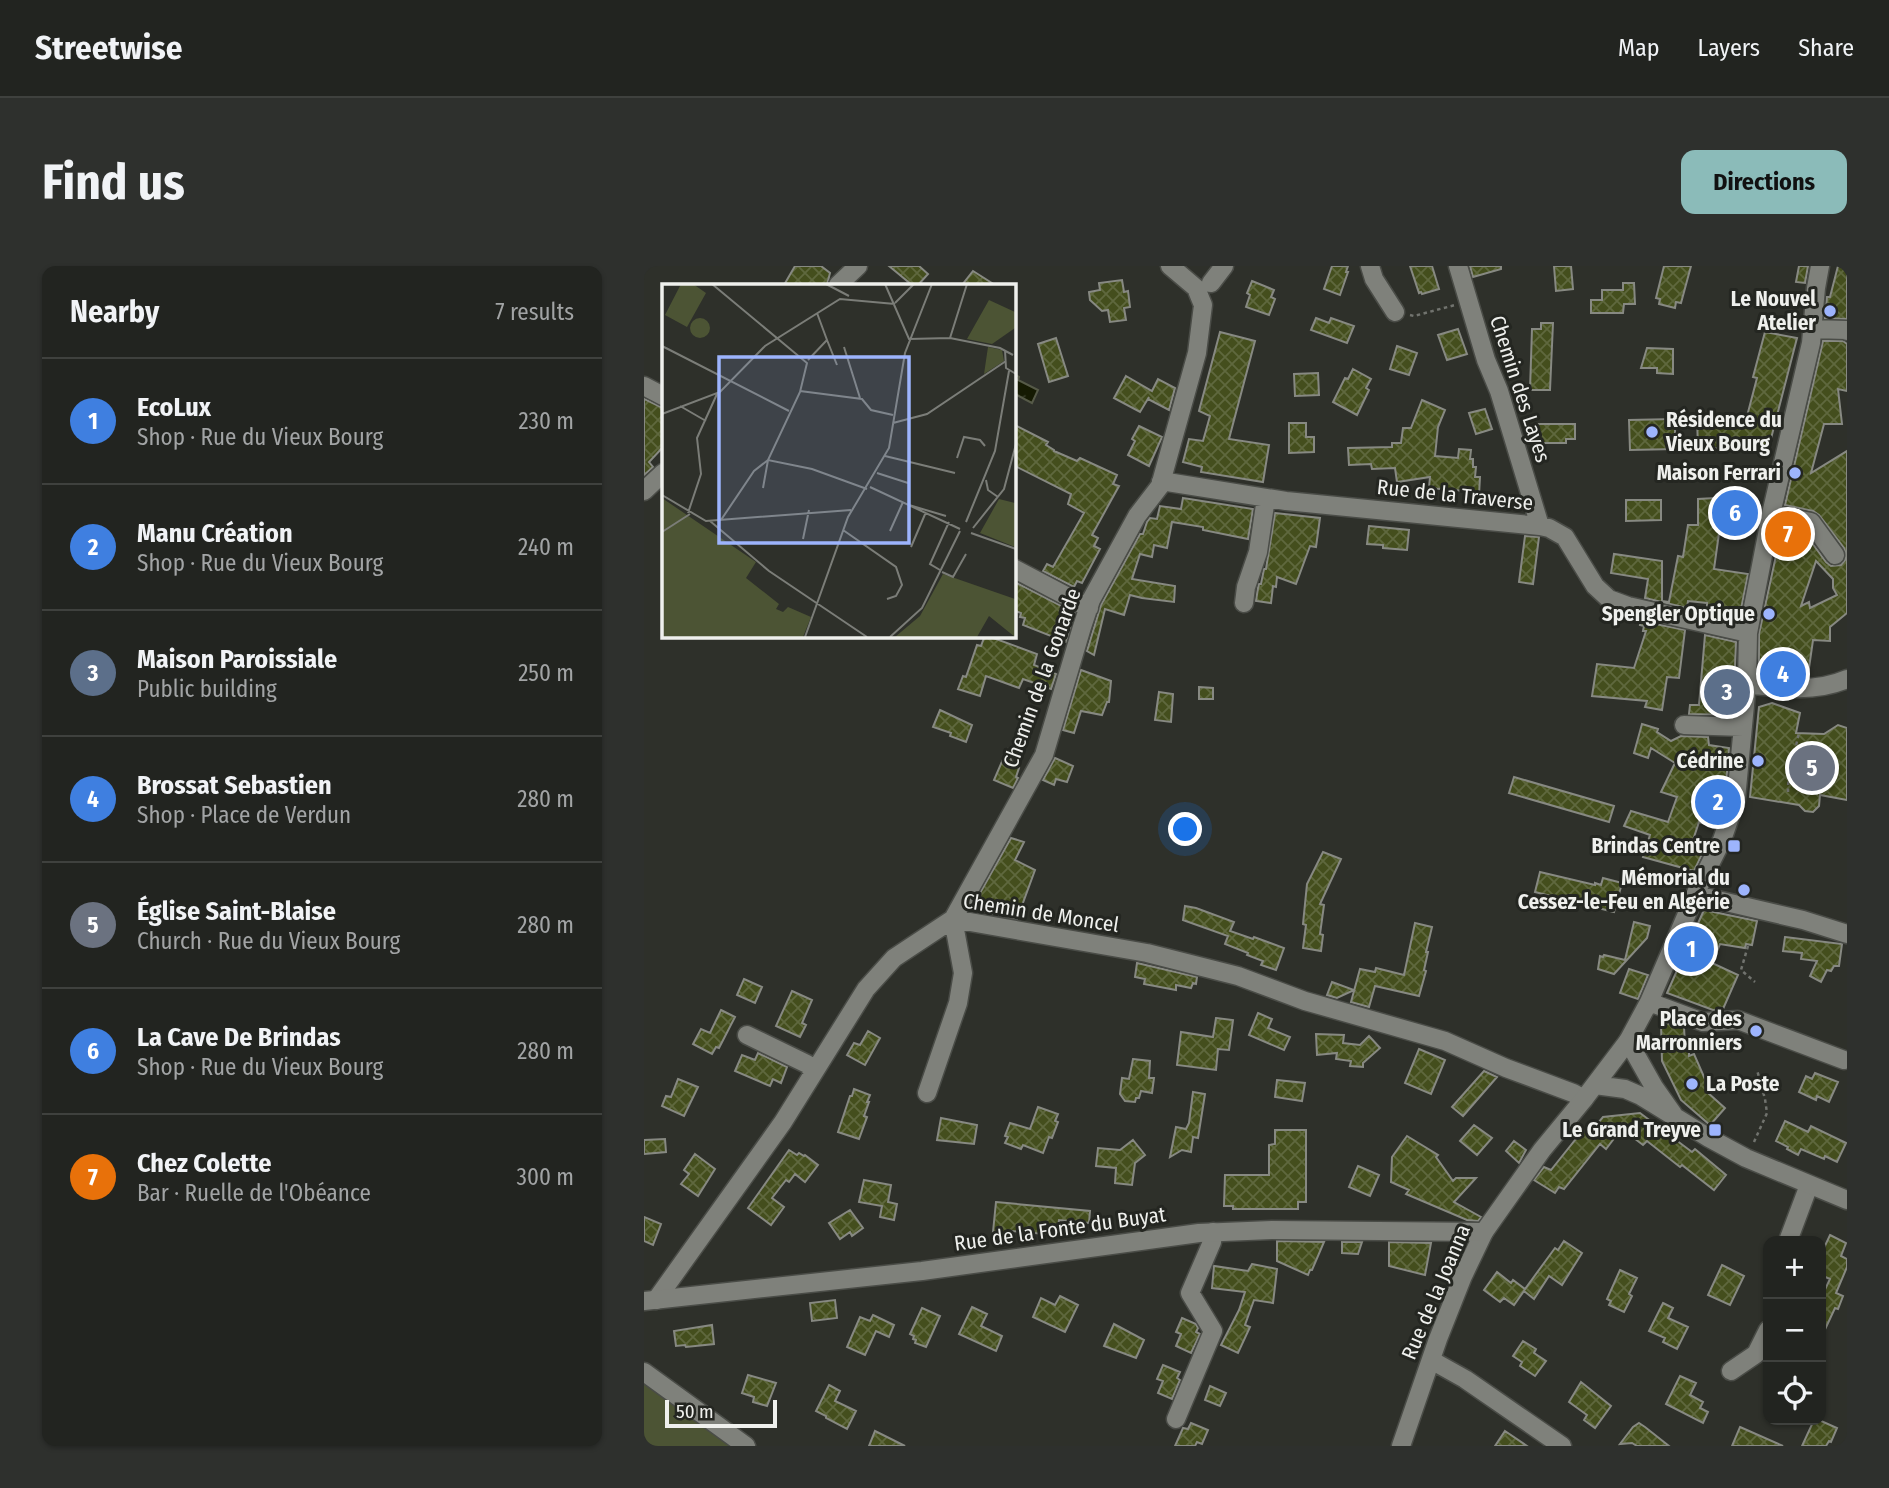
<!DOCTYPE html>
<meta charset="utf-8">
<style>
body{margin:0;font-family:"Fira Sans Condensed",sans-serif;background:#2e302d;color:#f1f3f6}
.controls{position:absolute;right:21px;bottom:21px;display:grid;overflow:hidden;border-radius:14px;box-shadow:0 2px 5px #0004}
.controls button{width:63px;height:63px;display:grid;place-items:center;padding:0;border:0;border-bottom:2px solid #3f413e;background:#222420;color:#f1f3f6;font:35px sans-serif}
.scale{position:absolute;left:21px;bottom:18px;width:112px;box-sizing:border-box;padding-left:7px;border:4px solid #eff0ed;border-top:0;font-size:19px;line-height:24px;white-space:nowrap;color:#eff0ed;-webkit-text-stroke:5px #242621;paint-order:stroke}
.you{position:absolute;left:542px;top:564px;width:24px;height:24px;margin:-18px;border:5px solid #fff;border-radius:50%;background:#1a73e8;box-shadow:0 0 0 10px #1a73e833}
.badge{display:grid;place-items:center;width:46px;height:46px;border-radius:50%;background:#8bbbb9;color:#fff;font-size:23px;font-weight:700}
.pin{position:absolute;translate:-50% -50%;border:4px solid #fff;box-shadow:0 2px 7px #0006}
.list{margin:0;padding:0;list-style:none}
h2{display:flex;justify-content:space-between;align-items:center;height:91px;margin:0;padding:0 28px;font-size:30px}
h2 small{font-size:23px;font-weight:400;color:#a2a4a5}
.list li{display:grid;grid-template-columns:46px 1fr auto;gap:21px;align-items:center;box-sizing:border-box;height:126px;padding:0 28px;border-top:2px solid #3f413e}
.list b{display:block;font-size:26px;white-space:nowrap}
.list p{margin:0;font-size:23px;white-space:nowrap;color:#a2a4a5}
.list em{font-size:23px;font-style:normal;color:#a2a4a5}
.icon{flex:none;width:38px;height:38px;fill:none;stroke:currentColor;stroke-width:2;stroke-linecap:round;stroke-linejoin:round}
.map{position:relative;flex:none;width:1203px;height:1180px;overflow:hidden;border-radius:14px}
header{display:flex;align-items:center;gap:42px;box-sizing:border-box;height:98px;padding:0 35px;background:#222420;border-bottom:2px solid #3f413e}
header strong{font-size:33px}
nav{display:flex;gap:38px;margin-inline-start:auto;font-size:24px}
.intro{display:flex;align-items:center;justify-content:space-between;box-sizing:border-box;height:168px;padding:0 42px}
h1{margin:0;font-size:49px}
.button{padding:18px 32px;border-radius:14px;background:#8bbbb9;color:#111;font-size:24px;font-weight:700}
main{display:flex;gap:42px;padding:0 42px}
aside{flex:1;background:#222420;border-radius:14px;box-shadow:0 2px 5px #0004}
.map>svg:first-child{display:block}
</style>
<header>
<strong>Streetwise</strong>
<nav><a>Map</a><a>Layers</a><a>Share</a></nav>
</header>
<div class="intro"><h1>Find us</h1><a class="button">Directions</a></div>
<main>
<aside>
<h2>Nearby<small>7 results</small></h2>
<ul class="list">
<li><span class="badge" style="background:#3f7fe0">1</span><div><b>EcoLux</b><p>Shop · Rue du Vieux Bourg</p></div><em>230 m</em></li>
<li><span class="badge" style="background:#3f7fe0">2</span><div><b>Manu Création</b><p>Shop · Rue du Vieux Bourg</p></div><em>240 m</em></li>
<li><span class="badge" style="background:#5c6f8a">3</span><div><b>Maison Paroissiale</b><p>Public building</p></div><em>250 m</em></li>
<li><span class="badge" style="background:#3f7fe0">4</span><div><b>Brossat Sebastien</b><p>Shop · Place de Verdun</p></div><em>280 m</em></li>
<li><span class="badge" style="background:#6b7280">5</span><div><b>Église Saint-Blaise</b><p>Church · Rue du Vieux Bourg</p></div><em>280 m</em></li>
<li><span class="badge" style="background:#3f7fe0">6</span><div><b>La Cave De Brindas</b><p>Shop · Rue du Vieux Bourg</p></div><em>280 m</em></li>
<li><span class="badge" style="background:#e8710a">7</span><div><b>Chez Colette</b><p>Bar · Ruelle de l'Obéance</p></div><em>300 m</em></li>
</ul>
</aside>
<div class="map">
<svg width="1203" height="1180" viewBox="0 0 1203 1180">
<defs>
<pattern id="water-ripples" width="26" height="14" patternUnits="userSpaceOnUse" patternTransform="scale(1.75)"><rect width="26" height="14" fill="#151a02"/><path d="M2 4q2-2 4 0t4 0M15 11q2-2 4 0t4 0" fill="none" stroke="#373c27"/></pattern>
<pattern id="building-cross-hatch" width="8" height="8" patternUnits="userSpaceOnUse" patternTransform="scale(1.75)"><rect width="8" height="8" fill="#444e1d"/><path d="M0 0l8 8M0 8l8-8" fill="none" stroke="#5f683e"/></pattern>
</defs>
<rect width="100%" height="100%" fill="#2e302a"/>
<path fill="#4c5434" d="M0,1114L87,1180H0Z"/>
<path fill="url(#water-ripples)" stroke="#565a48" stroke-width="2" d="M372,109L375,111L374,114L394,124L388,137L369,127V114Z"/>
<path fill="url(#building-cross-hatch)" stroke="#878982" stroke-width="2" fill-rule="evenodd" d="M151,0H177L186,7L183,19H140Z
M245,0H275L284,8L274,19H268Z
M688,0H704L702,6H704L696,29L680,23Z
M766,0H788L795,23L778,28L777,26L775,27Z
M826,0H857V3L829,11Z
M910,0H927L929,23L912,25Z
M1020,0H1047L1037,37L1032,36L1031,42L1015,38L1016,33L1012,32Z
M1155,0H1164L1161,17L1152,16Z
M1194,0H1203V53L1181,52L1183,31H1186Z
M329,5L351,19H318Z
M478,14L480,26L484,25L486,41L480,42L482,54L466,56L464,44L458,45L446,34L445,26L456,24L455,17Z
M608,15L630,24L627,31L631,33L625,49L602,41L606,29L603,27Z
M979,17H990L991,38H980L979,47H947V34H958V24H979Z
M672,52L685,57L687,52L710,60L703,77L667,64Z
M897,57H909L906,124H886L888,63H897Z
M814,63L823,88L803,94L794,69Z
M576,66L611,75L585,173L625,179L619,216L557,206L558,201L539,196L545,173L559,175L566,150L555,145Z
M1121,66L1153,72L1123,188L1084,178V182H1054L1053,152H1078V154H1102L1113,112L1109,111Z
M412,72L424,110L405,116L394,78Z
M1179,75H1199L1203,78V125L1194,123L1198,158H1180L1167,207L1203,185V347L1186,361V375L1169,374L1164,409H1145L1126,405L1127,399L1115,397V368L1138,262L1160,266L1182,296L1187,300L1197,299L1201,294L1202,288L1200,282L1175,249L1169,245L1141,239ZM1172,295L1189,313V322L1193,329L1166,342L1165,336L1157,340Z
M753,80L773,87L765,109L746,103Z
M1003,82L1029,83V108L1013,107V102H997Z
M709,103L727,113L722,122L725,124L713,149L689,136L701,112L704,113Z
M674,107L675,129L651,130L650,108Z
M482,110L508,125L514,113L531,122L525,144L504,133L505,131L496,146L470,132Z
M0,133L19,142V181L5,196L9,201L0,209Z
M778,134L801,144L794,161L791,190L814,192L815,183L827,184L826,193H829V201H832L831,211H836L835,229L822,227V225L785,222L786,211L753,216L751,202L728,203L727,198L705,199L704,182L748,181V177H757L759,162H767Z
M841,143L848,163L832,168L825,147Z
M1031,153V183L986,184L985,154Z
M645,157H662V171H670V186L645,187Z
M369,158L404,176L402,179L410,184V185L433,195L436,192L473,209L469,218L475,220L448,269L454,272L450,280L456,283L438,317L433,315L430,321L399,305L403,298L409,301L440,247L424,238L427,228L369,199Z
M891,158H931V173H922V177H892Z
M495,160L518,171L505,200L484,189L491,175L488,173Z
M539,232L609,243L604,273L559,264V261L528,256L523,282L510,279L508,291L496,288L488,313L531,320L530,336L498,332L486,329L480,349L461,343L450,389L443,385L457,339L496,268H499L503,256L506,252L513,253L516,240L537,243Z
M1071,232V239L1100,240V263L1076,260L1070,303L1104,308L1095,353L1063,346V337L1044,335L1043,342L1001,332L1004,313L967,307L970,288L1018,295V335L1025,336L1034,290L1039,291L1044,259H1054V233Z
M982,234H1017V254L982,255Z
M631,247L676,252L672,281L666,280L652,318L633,311L632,321L629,320L627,337L612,335L614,322L615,318H617L620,303H622Z
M725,260L765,264L763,284L739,282V279L723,278Z
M881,270L895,271L889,318L875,316Z
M369,315L431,347L422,376L379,359L381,352L376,351L377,347L369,344Z
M997,355L1041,364L1035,412L1023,411L1018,444L1001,441L1003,435L948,430L953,398L990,402L1002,365H999L1000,360L996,359Z
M341,369L393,388L390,399L412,408L407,423L379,413L375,422L342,410L336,430L314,423L319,410L322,411L333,379L337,380Z
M1061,369L1092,376L1089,449L1045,448L1046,439H1055Z
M437,404L467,415L465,436H463L458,449L437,445L430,467L419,464Z
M555,421L569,422V433H555Z
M515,426L529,428L527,456L511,454Z
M1128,437L1156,447L1152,467L1180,468L1194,459L1203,462V534L1176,529L1175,540L1169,546L1161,545L1155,539L1106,531L1115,441Z
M296,444L328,459L322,476L306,470L307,467L289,461Z
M998,458L1014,463L1013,466L1027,475L1037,470L1064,471L1065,479L1085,482L1081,531L1071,561L1055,556L1046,583L1059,586L1050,605L999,591L1006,569L980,560L987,545L1024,556L1033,531L1017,526L1031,497L1007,482L1004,492L990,487Z
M363,484L369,499L375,502L372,511L374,512L369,522L350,514Z
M411,492L429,500L423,516L412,513L410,519L399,514Z
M870,511L970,540L965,556L865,527Z
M367,572L380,576L371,594L391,604L373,653L327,643Z
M679,586L697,593L676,638L680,639L676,668L679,669L677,685L659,682L662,659L659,658L663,618Z
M896,606L951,619V617L957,619L959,612L978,617L970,646L891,626Z
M541,640L552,642L590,656L586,665L609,673L610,671L640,682L632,704L617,699L619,695L603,689L604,687L581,678L584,670L539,654Z
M1060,644L1113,655L1108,679L1102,678L1101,682L1076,678L1068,697L1094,709L1079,743L1069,744L1023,727Z
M990,656L1006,660L1003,672L970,708L954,703L956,690L959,691L960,689L981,694Z
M771,657L788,661L782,686H784L780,704L782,705L775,730L731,720L725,741L707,736L716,703L731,706L732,702L760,709Z
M1141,671L1198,678L1195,700H1190L1187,705L1183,704L1177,716L1166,710L1173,695L1157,693L1158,687L1139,685Z
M493,697L553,711L552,718L549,717L547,722L532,719V724L500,718L501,713L491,711Z
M985,703L1004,709L994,733L976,727Z
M100,713L118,721L111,737L93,729Z
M688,716L710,724L693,732L683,729Z
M148,725L168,734L158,757L162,759L156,771L132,760Z
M77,744L91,751L75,782L72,781L68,788L49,778L57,763L66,767Z
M614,747L628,753L624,762L646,771L640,784L605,769Z
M572,752L589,754L585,784L574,783L572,804L533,799L537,766L569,771Z
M1030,757L1040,761L1041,779H1045V790L1050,788L1064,820H1063L1066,824L1063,826L1081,842L1066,859L1037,834L1018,795L1017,758Z
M224,765L236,772L221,799L203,789L210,777L216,779Z
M672,768L700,769L699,777L716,779L725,770L736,782L719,797V801L706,800L707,795L692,793L693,787L673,789Z
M775,783L801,794L787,828L761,817Z
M114,787L143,801L137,817L129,813L126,820L91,805L98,789L111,794Z
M489,793L506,795L505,812H510L508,827L497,825L495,832H492L491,836L481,835L476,828L478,812L485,813Z
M840,805L853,811L819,850L808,841Z
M1171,807L1194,816L1185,836L1173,830L1172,834L1155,826L1162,810L1168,813Z
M34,813L54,821L40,850L18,840L22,830L27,831Z
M633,814L661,817L658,835L631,831Z
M210,823L226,829L223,836H225L220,850L223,851L215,873L194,866L206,830H208Z
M549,826L561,828L554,872L549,871L547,886L538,884L526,891L532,861L542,863L545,857Z
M394,841L414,848L411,855L414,856L408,872L405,871L399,887L379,879L377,883L361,877L364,871L361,870L366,857L386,863Z
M996,847L1048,886L1051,883L1082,909L1070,924L1038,899L1036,901L1003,875L999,879L986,869L972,870L962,883L956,878L920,923L915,921L911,927L890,914L900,901L907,904L939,864L945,868L959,851Z
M297,852L333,859L330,878L293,874Z
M1141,855L1164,866L1167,860L1202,877L1193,896L1181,890L1180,893L1157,883L1154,889L1143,883L1144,881L1132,875Z
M830,859L848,872L833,889L816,875Z
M631,864H662V936H654V943H589V940H580L581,909H625V879L631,878Z
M763,870L794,889L792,891L809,915L812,912H832L810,936L837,951L834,955L823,954L762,928L765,924L747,916L748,891Z
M21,873L22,886L0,888V874Z
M489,874L501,889L491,897L488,919L471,917L472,902L452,900L454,882L476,884Z
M870,875L882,884L875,897L862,885Z
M145,884L153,889L155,887L160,890L161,889L174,899L161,916L151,908L145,916L142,914L128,932L140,941L127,959L104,942Z
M51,888L71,903L54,930L37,918L45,908L40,904Z
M714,900L735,909L726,930L705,921Z
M220,914L247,919L244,936L253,938L250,954L236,951L238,940L215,936Z
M352,936L446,945L445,957L415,954L413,969L367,965V968L349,966Z
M206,944L219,962L208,970L206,966L196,973L185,957Z
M0,951L17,958L9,979L0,975Z
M1186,969L1202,977L1197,990L1203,993V1001L1192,1027L1199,1030L1194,1043L1191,1042L1177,1072V1032L1186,1013L1177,1009V981L1180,982Z
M633,975L680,976L668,1004H666L664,1009L633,995Z
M920,975L938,987L918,1019L905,1010L890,1033L880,1025L870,1039L860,1032L856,1036L840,1024L853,1006L867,1017L869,1014L881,1023L911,982L914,984Z
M698,976H718L714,988L698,987Z
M745,976L787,977L781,1009L745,1000Z
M608,998L633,1003L629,1037L610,1034L601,1059L606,1061L594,1087L577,1079L595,1044L601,1026L568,1022L570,1000L604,1005Z
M1078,999L1100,1010L1086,1039L1064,1029Z
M976,1004L993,1012L985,1028L988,1030L980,1046L965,1039L967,1035L963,1033Z
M416,1030L434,1039L421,1066L389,1051L397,1032L411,1039Z
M191,1034L193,1052L168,1055L166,1037Z
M1019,1037L1029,1042L1024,1052L1044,1061L1033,1083L1019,1076L1021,1072L1005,1065Z
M328,1041L343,1048L337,1060L358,1070L352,1085L315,1068Z
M278,1042L296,1050L282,1081L271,1077L272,1074L269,1073L270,1070L266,1068Z
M229,1049L250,1059L245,1071L232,1065L221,1089L203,1081L216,1051L226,1055Z
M538,1052L552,1058L554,1062L552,1066L556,1068L547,1087L532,1080L537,1068L532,1066Z
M470,1058L500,1074L492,1092L460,1080Z
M68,1059L70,1078L42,1081L41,1079L32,1080L30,1065Z
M879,1075L892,1083L890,1087L902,1095L891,1110L876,1100L878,1096L869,1090Z
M519,1099L536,1106L533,1112L536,1114L528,1133L514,1127L519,1115L513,1113Z
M104,1109L132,1117L123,1140L109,1136L110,1131L98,1127Z
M1036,1110L1052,1117L1046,1129L1059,1136L1056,1142L1064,1146L1059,1157L1022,1138Z
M937,1116L967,1140L951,1162L940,1154L943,1149L925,1136Z
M185,1119L196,1125L191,1135L212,1145L203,1163L182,1152V1150L172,1145Z
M566,1120L582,1127L576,1140L561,1134Z
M1170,1154H1175L1193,1162L1187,1176L1185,1175L1182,1180H1158Z
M547,1157L564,1164L558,1178L553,1176L551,1180H531L539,1162L544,1163Z
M995,1157L1001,1161L1025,1180H993L988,1177L976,1178L989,1161Z
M1096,1161L1139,1180H1088Z
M231,1165L261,1180H225Z
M861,1165L883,1180H851Z"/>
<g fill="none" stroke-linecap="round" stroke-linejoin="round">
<g stroke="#4a4c47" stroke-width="21">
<path id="minor" d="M726,0L730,13L751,46
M814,0L842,94L855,125L896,260
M567,17L580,0
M194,19L214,0
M1168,63L1202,64L1203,65
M0,120L19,130
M517,215L642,235L896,260L905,262L921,271L951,320L965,333L984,340L1104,367
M0,225L19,207
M1127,248L1167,256L1191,289
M369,302L445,342
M600,337L602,321L614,286L622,232
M1103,418C1136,422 1171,427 1203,413
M1040,459L1099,461
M1052,629L1159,654L1203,668
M1005,736L1059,756L1094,754L1200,794
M103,769L163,798L170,806
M984,775L1005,736L1055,620L1078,574L1092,533L1103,418L1104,367L1127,248L1167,77L1172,22L1176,0
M283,827L314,737L319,707L309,653L400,489L438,361L447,334L493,250L516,220L553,87L559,39L552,22L526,0
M1144,975L1165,919
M12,1034L139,856L222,723L250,692L309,653L503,687L594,710L661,735L801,775L862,802L929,827L940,833
M787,1094L821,1113L918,1180
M1087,1105L1112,1088L1124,1064
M0,1106L102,1180
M532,1153L569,1065L546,1027L568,976L569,966
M757,1180L794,1073L819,1010L840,966"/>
</g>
<g stroke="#4a4c47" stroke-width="21">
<path id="tertiary" d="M951,819L981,823L997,830L1065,872L1102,892L1203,934
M0,1035L278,1005L555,967L628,964L840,966L898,884L940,833L984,775L1010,821L1029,848"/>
</g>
<path stroke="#71736e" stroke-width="2.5" stroke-dasharray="3.5 3.5" stroke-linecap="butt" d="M766,49L770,50L811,39
M1144,526L1145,493L1151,484L1155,467
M1104,680L1097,704L1111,716
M1110,876L1123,847L1121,833L1113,804"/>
<use href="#minor" stroke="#7f817b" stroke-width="18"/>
<use href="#tertiary" stroke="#7f817b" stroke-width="18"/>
</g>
<g fill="#9db4fd" stroke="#242621" stroke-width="2.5">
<circle cx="1186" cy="45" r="7"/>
<circle cx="1008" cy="166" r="7"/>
<circle cx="1151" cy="207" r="7"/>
<circle cx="1125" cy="348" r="7"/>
<circle cx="1114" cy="495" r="7"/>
<rect x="1083" y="573" width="14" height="14" rx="3.5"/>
<circle cx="1100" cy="624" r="7"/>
<circle cx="1112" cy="765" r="7"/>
<circle cx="1048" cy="818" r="7"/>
<rect x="1064" y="857" width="14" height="14" rx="3.5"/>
</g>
<g text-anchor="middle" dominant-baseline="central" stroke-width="6" stroke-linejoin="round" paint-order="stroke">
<g font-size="21" font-weight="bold" fill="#eff0ed" stroke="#242621" text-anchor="end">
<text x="1172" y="33">Le Nouvel<tspan x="1172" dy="24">Atelier</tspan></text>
<text x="1022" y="154" text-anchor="start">Résidence du<tspan x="1022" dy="24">Vieux Bourg</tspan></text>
<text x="1137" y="207">Maison Ferrari</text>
<text x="1111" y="348">Spengler Optique</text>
<text x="1100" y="495">Cédrine</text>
<text x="1076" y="580">Brindas Centre</text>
<text x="1086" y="612">Mémorial du<tspan x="1086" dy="24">Cessez-le-Feu en Algérie</tspan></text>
<text x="1098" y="753">Place des<tspan x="1098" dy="24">Marronniers</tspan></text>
<text x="1062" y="818" text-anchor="start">La Poste</text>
<text x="1057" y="864">Le Grand Treyve</text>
</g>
<g font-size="21" fill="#eff0ed" stroke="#242621">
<text transform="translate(876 123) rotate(72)">Chemin des Layes</text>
<text transform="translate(811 229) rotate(6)">Rue de la Traverse</text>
<text transform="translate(398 412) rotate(-70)">Chemin de la Gonarde</text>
<text transform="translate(397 647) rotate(9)">Chemin de Moncel</text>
<text transform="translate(416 963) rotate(-8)">Rue de la Fonte du Buyat</text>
<text transform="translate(792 1026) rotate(-67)">Rue de la Joanna</text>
</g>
</g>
<g transform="translate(18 18)">
<rect width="354" height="354" fill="#2e302a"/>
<path d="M19,0H31L44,9L25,43L3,31ZM327,16L353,28V44L330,60L305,55ZM28 44a10 10 0 1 1 20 0a10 10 0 1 1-20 0ZM326,63L340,66L342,77L322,90ZM0,214L94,278L84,294L117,320L114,325L121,328L126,323L149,333L141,353H0ZM337,215L353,219V263L318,249ZM281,290L353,315V353L327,332L315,353H233L258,332Z" fill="#4c5434"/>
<path fill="none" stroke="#7b7d78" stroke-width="2" d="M50,0L145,79L138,108L106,176L101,204M164,0L187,12M223,0L247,55L288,54L338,64L351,71M233,19L252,0M288,54L305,0M165,56L175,81M0,62L127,127M182,63L198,114M343,66L344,84L354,90M146,76L165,56L155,29M138,107L200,115L209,126L231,131M18,122L44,137M0,130L58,108L103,62L178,15L233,20M231,139L265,130L344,77M223,172L293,189M295,174L302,153L318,156L323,162M215,189L246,199M324,196L326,206L336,213M208,203L298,245M0,211L44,237L189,226M247,221L284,232M26,229L39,190L35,154L55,110M59,236L92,187L106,176L150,185L205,205M48,237L107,287L205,353M304,238L333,167L347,87M311,244L342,205L354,160M181,246L234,283L240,301L234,312L225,315M228,247L241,218M0,248L28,230M309,249L354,265M141,255L147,226M249,263L264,228M278,286L268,280L287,238M280,288L291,293L304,270M143,353L186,233L227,164L243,69L270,0M228,353L260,324L298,247"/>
<path fill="#9db4fd" fill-opacity="0.15" stroke="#9db4fd" stroke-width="3.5" d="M57,73H247V259H57Z"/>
<rect width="354" height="354" fill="none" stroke="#eff0ed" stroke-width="3.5"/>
</g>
</svg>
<div class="controls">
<button>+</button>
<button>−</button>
<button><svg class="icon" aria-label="locate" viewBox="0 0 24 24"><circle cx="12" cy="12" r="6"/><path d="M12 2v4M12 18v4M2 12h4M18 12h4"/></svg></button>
</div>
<div class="scale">50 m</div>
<div class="you"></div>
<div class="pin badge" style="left:1047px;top:683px;background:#3f7fe0">1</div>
<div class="pin badge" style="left:1074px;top:536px;background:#3f7fe0">2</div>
<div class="pin badge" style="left:1083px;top:426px;background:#5c6f8a">3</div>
<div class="pin badge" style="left:1139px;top:408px;background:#3f7fe0">4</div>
<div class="pin badge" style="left:1168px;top:502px;background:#6b7280">5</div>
<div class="pin badge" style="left:1091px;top:247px;background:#3f7fe0">6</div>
<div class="pin badge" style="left:1144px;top:268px;background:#e8710a">7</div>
</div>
</main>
